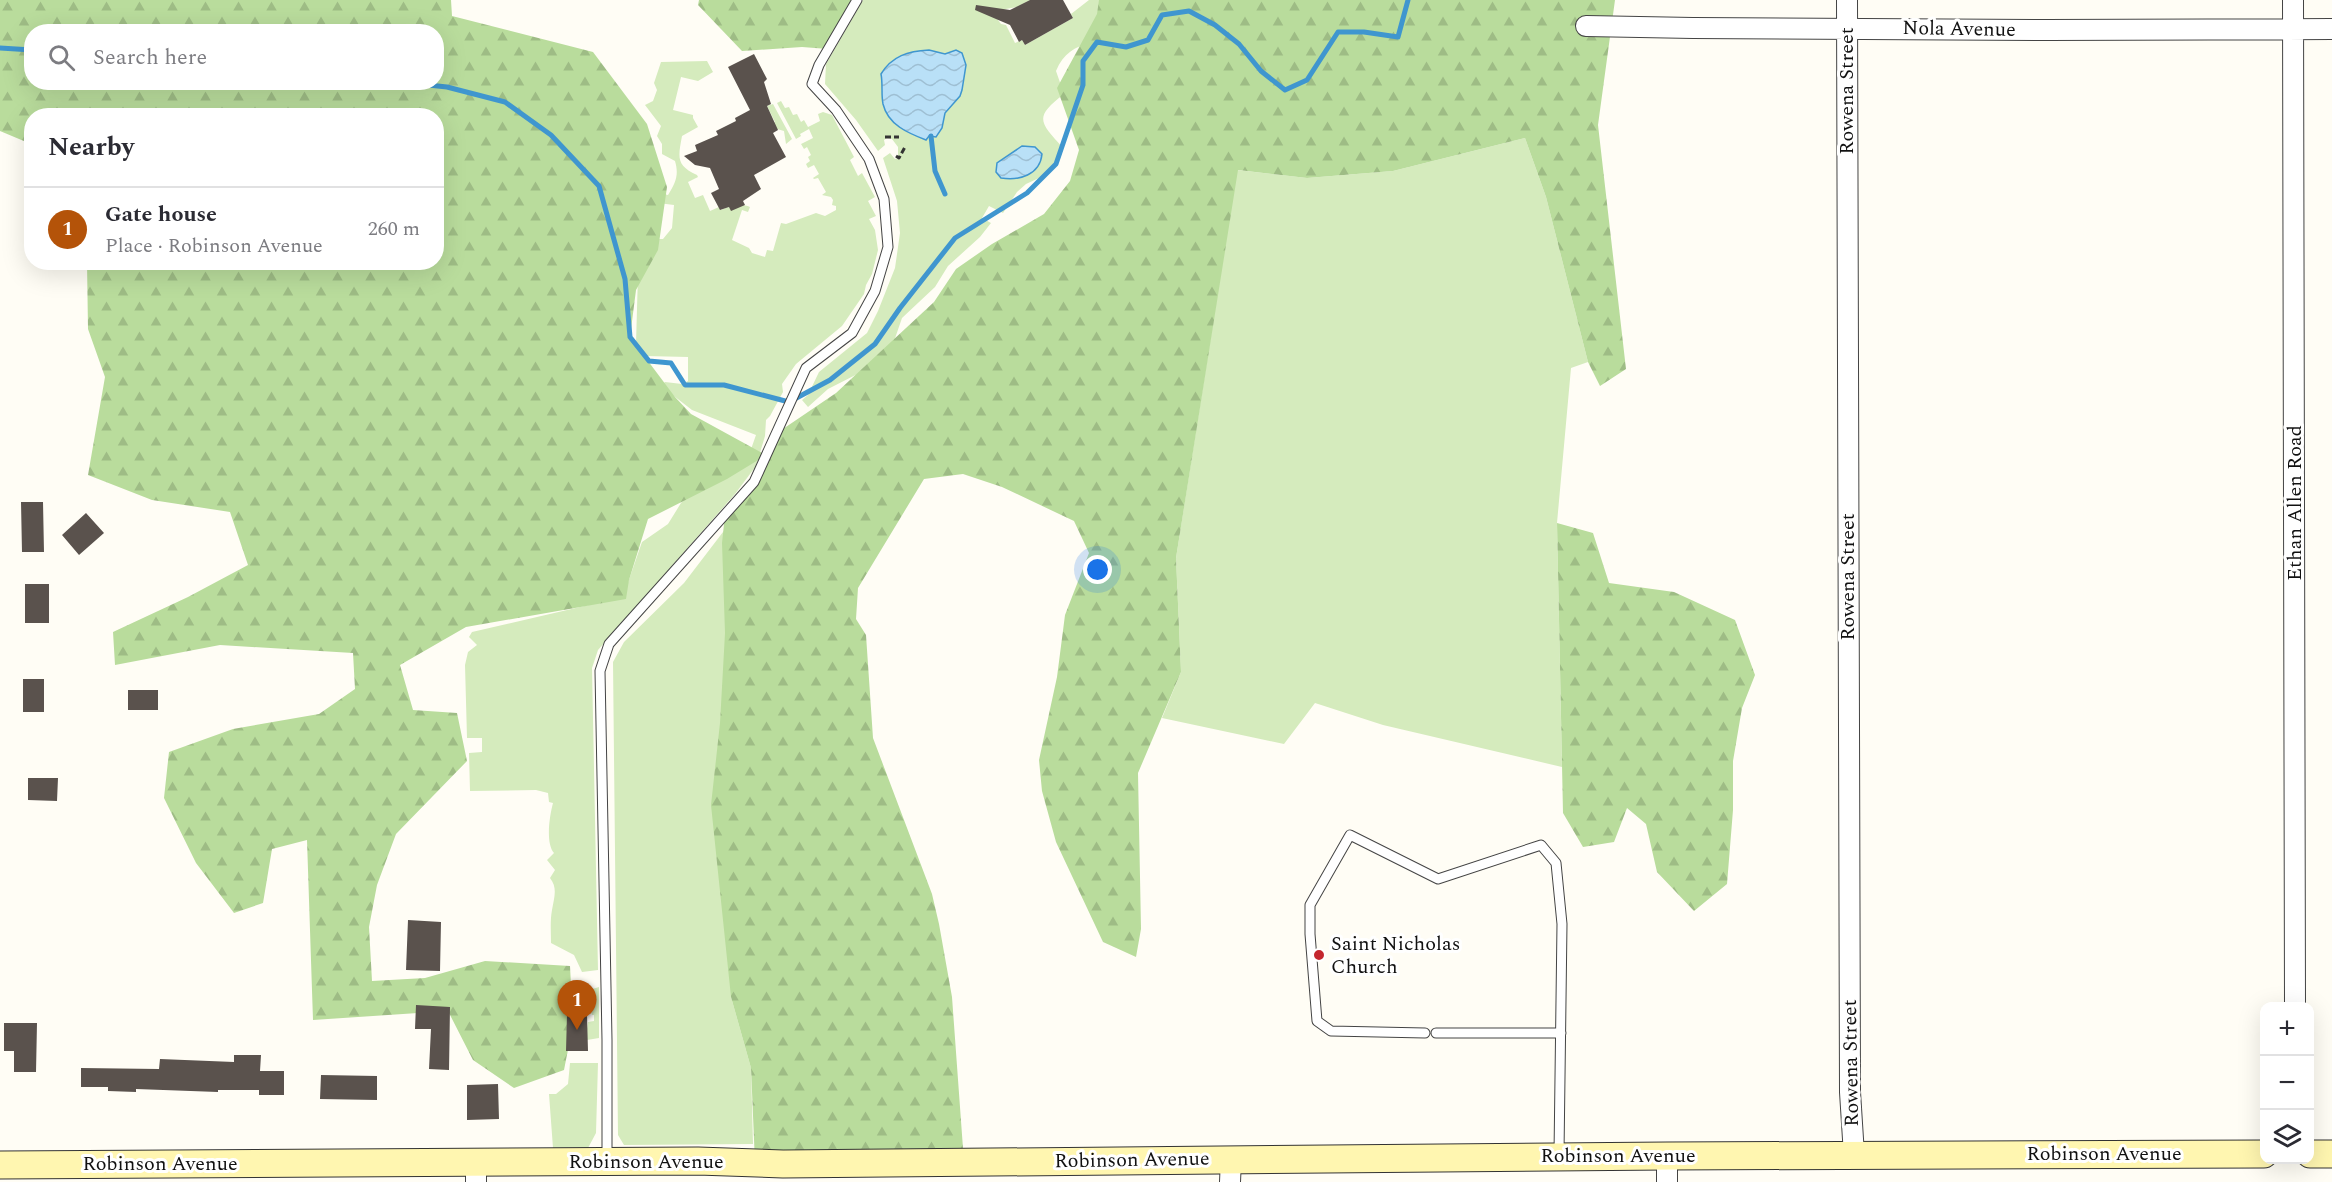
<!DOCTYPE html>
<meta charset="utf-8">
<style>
body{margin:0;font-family:Spectral,serif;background:#f2f2f3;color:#2b2b33}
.controls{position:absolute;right:18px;bottom:18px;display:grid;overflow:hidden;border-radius:12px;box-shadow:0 6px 24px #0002}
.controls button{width:54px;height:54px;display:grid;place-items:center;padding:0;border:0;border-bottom:2px solid #e1e1e2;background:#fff;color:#2b2b33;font:30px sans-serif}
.you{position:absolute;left:1098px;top:570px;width:21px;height:21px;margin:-15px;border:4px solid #fff;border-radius:50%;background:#1a73e8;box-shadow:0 0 0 9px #1a73e833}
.badge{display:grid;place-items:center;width:39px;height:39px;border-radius:50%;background:#b45309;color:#fff;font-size:20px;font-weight:700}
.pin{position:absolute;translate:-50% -50px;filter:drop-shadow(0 2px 3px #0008)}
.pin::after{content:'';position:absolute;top:32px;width:21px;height:18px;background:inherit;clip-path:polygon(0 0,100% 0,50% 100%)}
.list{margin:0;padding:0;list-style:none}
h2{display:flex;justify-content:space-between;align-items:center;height:78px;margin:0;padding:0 24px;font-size:26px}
h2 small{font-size:20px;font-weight:400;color:#7c7c81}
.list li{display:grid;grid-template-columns:39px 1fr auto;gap:18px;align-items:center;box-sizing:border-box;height:84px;padding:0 24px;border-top:2px solid #e1e1e2}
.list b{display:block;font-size:22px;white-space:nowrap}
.list p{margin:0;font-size:20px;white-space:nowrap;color:#7c7c81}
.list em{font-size:20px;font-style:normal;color:#7c7c81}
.icon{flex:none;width:33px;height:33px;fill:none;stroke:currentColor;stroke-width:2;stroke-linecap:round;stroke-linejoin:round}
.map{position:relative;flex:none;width:2332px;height:1182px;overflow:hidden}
.search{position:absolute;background:#fff;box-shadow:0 6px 24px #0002;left:24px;top:24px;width:420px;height:66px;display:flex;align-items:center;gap:15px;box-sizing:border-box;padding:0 21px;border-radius:24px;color:#7c7c81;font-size:22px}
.panel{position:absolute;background:#fff;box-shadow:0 6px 24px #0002;left:24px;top:108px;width:420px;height:162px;border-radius:24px}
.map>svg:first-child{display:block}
</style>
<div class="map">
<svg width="2332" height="1182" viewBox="0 0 2332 1182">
<defs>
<pattern id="forest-firs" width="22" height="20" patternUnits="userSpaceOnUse" patternTransform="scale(1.5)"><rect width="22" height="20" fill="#b9dc9c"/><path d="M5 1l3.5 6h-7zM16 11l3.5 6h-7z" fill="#9ebc85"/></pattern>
<pattern id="water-waves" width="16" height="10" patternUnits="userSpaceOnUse" patternTransform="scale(1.5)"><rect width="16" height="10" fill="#b9e0f7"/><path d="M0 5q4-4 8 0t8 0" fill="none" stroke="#9ebfd3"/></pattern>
</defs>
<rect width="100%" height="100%" fill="#fffdf5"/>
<path fill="#d5ebbd" d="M863,0H1030L1017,7L1000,10L995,16L1001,24L1006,25L1015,43L1022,40L1025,45L1073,18L1071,14L1089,0H1160C1154,8 1141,30 1133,33C1104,46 1071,35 1056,71L1064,94C1033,118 1040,122 1063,148L1061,156L1050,173L1026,184L1017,192L1003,213L989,206L982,218L991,223L980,237L948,266L935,287L902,318L891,350L879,363L828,389L808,407L802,400L808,395L819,372L867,333L878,311L895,268L900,233L897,201L883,158L890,153L895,159L898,158V147L892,139L887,138L884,140L885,145L878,151L856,120L825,84L826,64Z
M707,61L713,72L698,81L681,77L673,110L693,115V118L698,127L682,136C678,158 676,165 697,175L698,177L688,182L695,198L703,195L710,211L719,207L721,210C730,206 741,203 750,207L748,212L742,210L732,240L749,248L752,253L765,257L767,250L773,251L781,223L786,224L816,213L825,216L836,210V206L832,205L833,200L831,197L822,195L826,192L818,178L814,179L813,178L819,174L814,165L808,168L806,164L810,161L808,157L811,155L807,147L804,149L801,144L813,138L809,129L800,134L801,136L796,139L777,103L781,101L785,108L789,107L793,115L797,114L801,122L804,120L808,127L820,121L818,114L823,112L832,115L854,157L850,160L858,176L862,173L875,197L868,201L876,216L869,219L875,230L878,250L872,274L866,285L864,294L842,326L796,364L782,384L783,392L770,416L766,420L765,436L756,466L735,494L598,650L592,668L598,970L582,972L574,955L551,943C551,933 550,920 552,910C554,898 558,888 550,878L555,870L547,860L554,853C545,843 550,814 553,803L549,802L548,793L536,790L470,791L469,753L482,752V738H467L465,665L468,652L477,645L469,637L472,632L623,597L642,542L668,524L681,503L698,485L750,452L756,435L692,410L661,386L665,382L682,384L688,381V357L645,356L636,344L639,239H663L672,228L674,205L658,203L655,192L668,195C676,182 679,175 675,161L662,154V144L657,136L661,126L645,105L653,101L657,90L654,83L661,62Z
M773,104L792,139L786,144L784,131L777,129L772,123L775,122L767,106Z
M1525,138L1546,197L1588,362L1571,368L1557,523L1562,767L1383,725L1315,703L1284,744L1162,718L1181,672L1176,558L1237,170L1307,178L1393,171Z
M736,515L731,997L751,1068L753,1144L624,1145L618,1135L613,662L624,642L684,583Z
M599,987V1038L587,1040L586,1035L588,1022L594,1021V1015H592L590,1008L583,1002L586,991Z
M570,1063H598L596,1133L588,1148H553L549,1094H556L568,1084Z"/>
<path fill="url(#forest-firs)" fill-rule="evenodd" d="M0,0H451L452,16L593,52L647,124L667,187L658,250L636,290L630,337L675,397L691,414L766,455L777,433L836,393L934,302L956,269L992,244L1044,214L1070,181L1079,150L1057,88L1097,14L1099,0H1615L1598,125L1626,369L1600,386L1588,362L1546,197L1525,138L1393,171L1307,178L1238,170L1176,558L1181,672L1138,773L1141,929L1136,957L1103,942L1056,842L1042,791L1039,760L1057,677L1065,615L1089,553L1074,521L1002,487L963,474L924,479L858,588L856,619L866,635L873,738L932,894L939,924L952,997L964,1162L755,1163L751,1068L731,997L711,805L720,723L725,633L722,543L725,515L754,482L765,456L727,479L648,519L629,580L626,599L466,627L400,665L413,710L457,713L467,761L396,834L377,885L369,927L372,981L425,978L485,961L570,966L573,1024L564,1070L514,1088L473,1060L448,1011L313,1020L307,840L272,849L263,903L234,913L196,863L164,798L169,752L233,729L319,714L355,689L353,653L220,645L115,665L113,632L188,597L248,565L230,512L152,500L88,475L105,377L88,329L87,263L436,262V116H32L31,144L0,131ZM32,32H436V82H32Z
M699,0H857L828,49L802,47L742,51L698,5Z
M1557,523L1593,533L1609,583L1674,592L1735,620L1755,675L1742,708L1733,761V810L1727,884L1694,911L1657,872L1646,824L1627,808L1614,842L1583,847L1563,813Z"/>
<path fill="url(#water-waves)" stroke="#3f96cf" stroke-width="1.5" d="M929,50L945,54L956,50L962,53L966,65L962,90L960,96L945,113L942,128L936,137L929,136L926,140C908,133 888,125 883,104C881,94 883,84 881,74C892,56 908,51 929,50Z
M1022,146L1035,147L1042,154C1040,175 1019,181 1001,178L996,172L997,163Z"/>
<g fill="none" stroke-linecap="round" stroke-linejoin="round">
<path stroke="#3f96cf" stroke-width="5" d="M0,48L32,50
M213,82H274
M400,82L447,87L505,102L551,135L599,186L625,279L630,337L649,361L671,363L685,385H724L789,402L830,380L875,344L900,308L955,238L1027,193L1056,164L1083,85V61L1097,42L1126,47L1148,40L1162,15L1189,11L1215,25L1239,44L1261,71L1285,90L1307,80L1338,32H1364L1398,37L1408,0
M931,136L935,171L945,194"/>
</g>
<path fill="#5a524d" d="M1030,0H1063L1073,18L1025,45L1022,40L1019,42L1010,25L975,10L976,5L1010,10Z
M754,54L767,79L764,82L771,104L767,106L778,130L773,133L786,157L754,175L761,189L743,201L745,205L731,211L729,207L720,210L711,193L719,189L710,168L695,165L684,156L697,151L695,145L718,135L716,131L736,121L735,118L750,110L728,67Z
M21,502H43L44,552H22Z
M86,513L104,533L79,555L62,535Z
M25,584H49V623H25Z
M23,679H44V712H23Z
M128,690H158V710H128Z
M28,778H58L57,801L28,800Z
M408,920L441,922L440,971L406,970Z
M416,1005L450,1007L449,1070L429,1069L431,1029H415Z
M567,1015H587L588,1051H566Z
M4,1023H37L36,1072H14V1051H4Z
M234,1055H261L260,1071H284V1095H259V1090H218V1092L136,1089V1092L108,1091V1087H81V1068L159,1069L160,1059L234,1062Z
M321,1075L377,1076V1100L320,1099Z
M498,1084L499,1119L467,1120V1085Z"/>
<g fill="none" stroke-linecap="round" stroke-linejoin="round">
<g stroke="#444" stroke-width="11">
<path id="lane" d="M1425,1033L1331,1031L1317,1021L1310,934V905L1350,835L1438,879L1541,845L1556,863L1562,924L1559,1154
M1436,1033H1561
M607,1159V1040L600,671L609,644L754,482L806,368L852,333L875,291L888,247L884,199L869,159L836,110L812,84L819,65L857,0"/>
</g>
<g stroke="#444" stroke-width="22">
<path id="street" d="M1847,0L1850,1092L1854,1155
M2293,0L2295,1006
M1586,26L1693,28L2047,30L2332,29
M476,1162V1182
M1230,1182L1231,1159
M1667,1182V1156"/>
</g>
<g stroke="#333" stroke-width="29">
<path id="secondary" d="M2310,1154H2332
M0,1165L698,1161L783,1164L1667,1156L2264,1154"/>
</g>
<path stroke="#333" stroke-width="3" stroke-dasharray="6 3" stroke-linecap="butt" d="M885,137H899
M896,156L899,158L905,147"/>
<use href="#lane" stroke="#fff" stroke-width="9"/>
<use href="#street" stroke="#fff" stroke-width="20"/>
<use href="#secondary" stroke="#fff6b0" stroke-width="27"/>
</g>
<circle fill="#c4262e" stroke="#fff" stroke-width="2" cx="1319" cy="955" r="6"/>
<g text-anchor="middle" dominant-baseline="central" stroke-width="6" stroke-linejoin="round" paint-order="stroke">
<g font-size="20" fill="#111" stroke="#fff">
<text transform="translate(1959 29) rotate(1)">Nola Avenue</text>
<text transform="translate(1847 91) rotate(-90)">Rowena Street</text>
<text transform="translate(2295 503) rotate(-90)">Ethan Allen Road</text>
<text transform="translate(1848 577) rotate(-90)">Rowena Street</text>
<text transform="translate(1851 1063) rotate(-91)">Rowena Street</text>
<text x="2104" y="1154">Robinson Avenue</text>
<text x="1618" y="1156">Robinson Avenue</text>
<text transform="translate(1132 1160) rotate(-1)">Robinson Avenue</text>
<text x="646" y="1162">Robinson Avenue</text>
<text x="160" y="1164">Robinson Avenue</text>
</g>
<g font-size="20" fill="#111" stroke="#fff" text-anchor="start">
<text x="1331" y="944">Saint Nicholas<tspan x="1331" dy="23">Church</tspan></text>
</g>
</g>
</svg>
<div class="controls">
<button>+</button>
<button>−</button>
<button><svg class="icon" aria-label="layers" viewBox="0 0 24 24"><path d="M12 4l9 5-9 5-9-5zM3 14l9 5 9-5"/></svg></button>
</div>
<div class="you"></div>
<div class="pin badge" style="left:577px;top:1030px">1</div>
<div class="search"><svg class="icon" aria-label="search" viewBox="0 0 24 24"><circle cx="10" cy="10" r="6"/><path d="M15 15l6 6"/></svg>Search here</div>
<section class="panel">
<h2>Nearby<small></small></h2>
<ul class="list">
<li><span class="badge">1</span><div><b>Gate house</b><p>Place · Robinson Avenue</p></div><em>260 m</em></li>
</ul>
</section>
</div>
